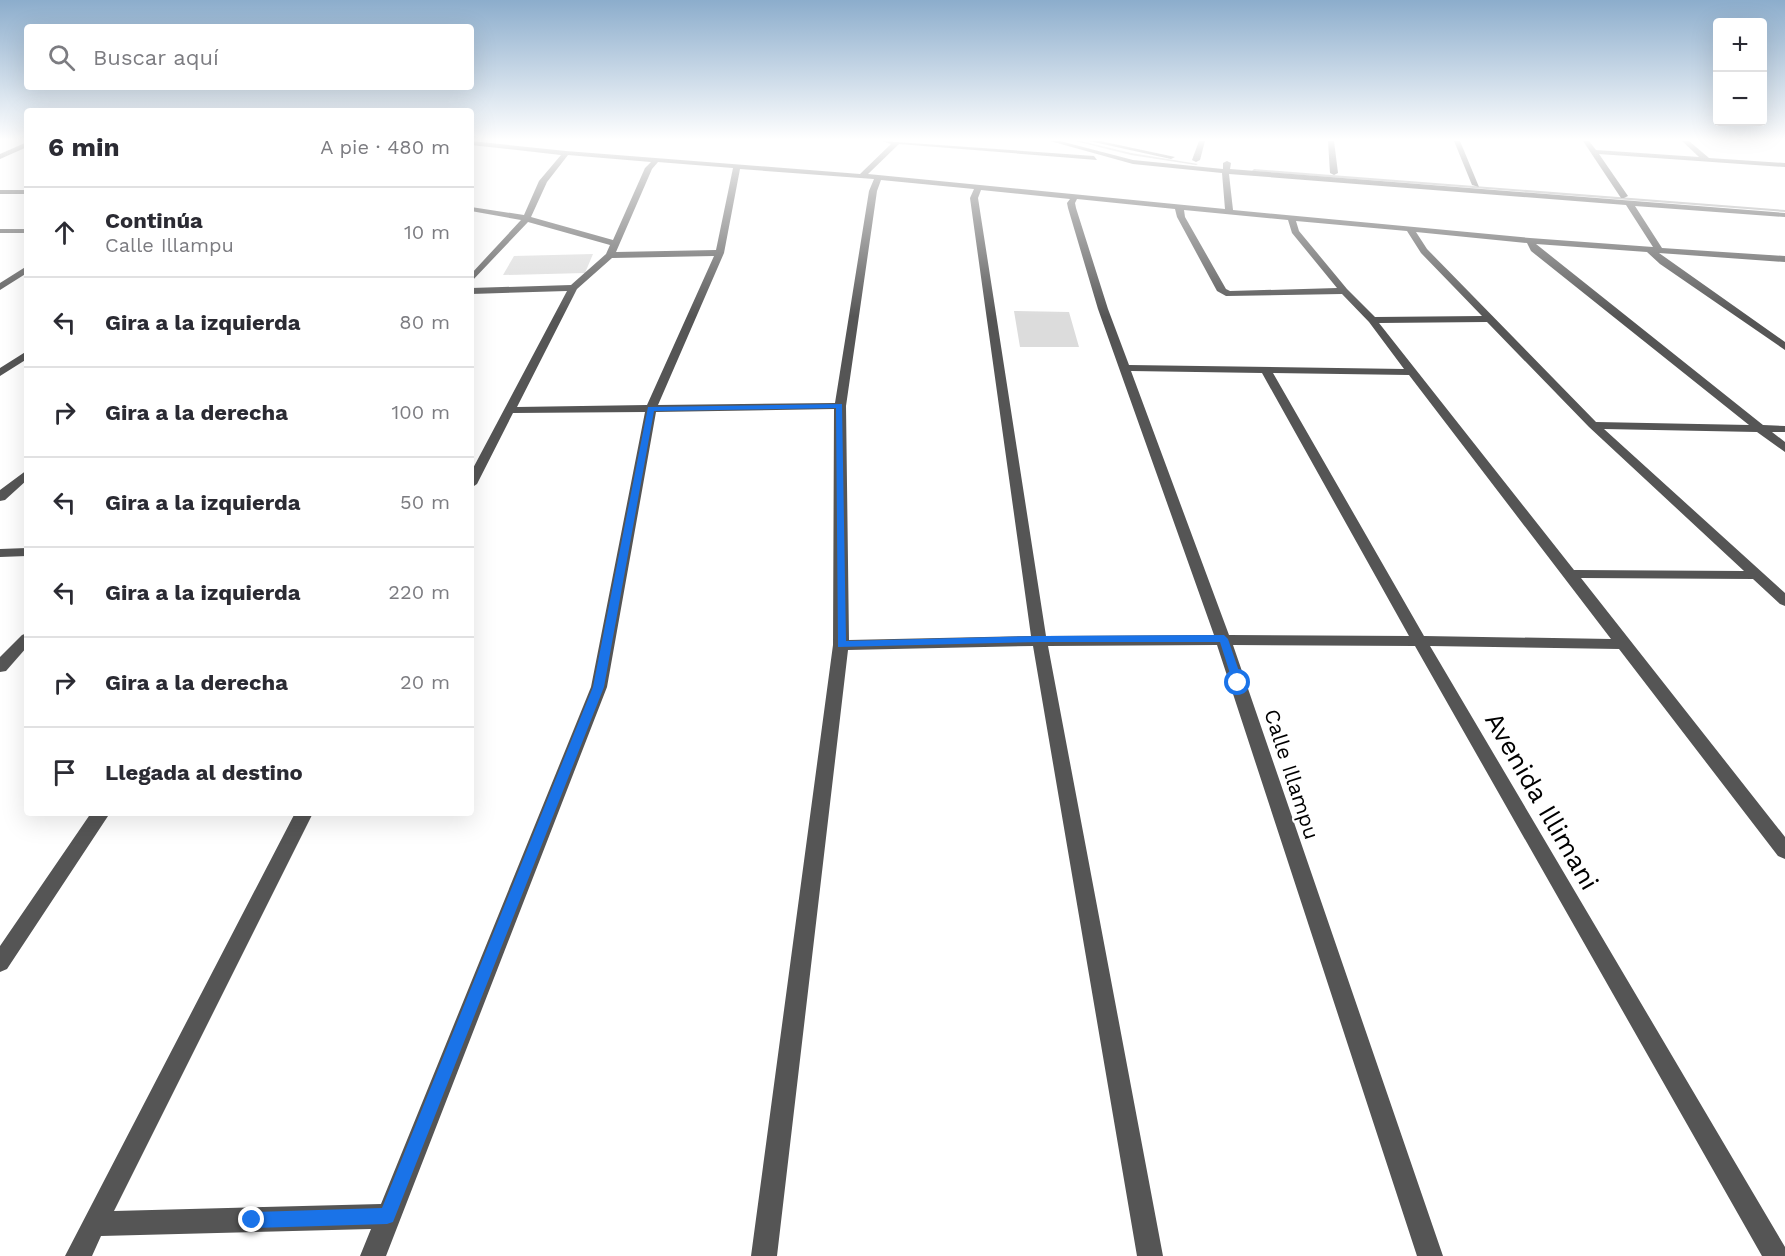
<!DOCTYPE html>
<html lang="es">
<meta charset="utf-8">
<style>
body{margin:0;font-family:"Work Sans",sans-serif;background:#f2f2f3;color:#2b2b33}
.controls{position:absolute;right:18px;top:18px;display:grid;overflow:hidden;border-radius:6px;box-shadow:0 6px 24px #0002}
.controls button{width:54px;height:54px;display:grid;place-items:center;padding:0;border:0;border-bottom:2px solid #e1e1e2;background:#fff;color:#2b2b33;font:30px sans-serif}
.stop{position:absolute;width:18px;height:18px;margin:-14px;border:4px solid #1a73e8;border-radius:50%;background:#fff}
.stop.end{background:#1a73e8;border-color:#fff;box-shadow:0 2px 6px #0008}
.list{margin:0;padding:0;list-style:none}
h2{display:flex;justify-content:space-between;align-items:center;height:78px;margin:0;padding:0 24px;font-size:26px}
h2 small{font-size:20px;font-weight:400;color:#7c7c81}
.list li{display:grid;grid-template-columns:39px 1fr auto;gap:18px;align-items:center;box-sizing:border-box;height:90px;padding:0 24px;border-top:2px solid #e1e1e2}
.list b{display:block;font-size:22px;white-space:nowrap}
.list p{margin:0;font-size:20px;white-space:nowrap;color:#7c7c81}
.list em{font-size:20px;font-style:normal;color:#7c7c81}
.icon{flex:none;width:33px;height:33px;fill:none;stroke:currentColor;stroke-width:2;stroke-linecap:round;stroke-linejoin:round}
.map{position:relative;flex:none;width:1785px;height:1256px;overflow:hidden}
.search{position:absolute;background:#fff;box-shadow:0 6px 24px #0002;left:24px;top:24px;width:450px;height:66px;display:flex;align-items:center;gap:15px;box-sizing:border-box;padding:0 21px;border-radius:6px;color:#7c7c81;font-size:22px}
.panel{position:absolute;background:#fff;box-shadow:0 6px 24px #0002;left:24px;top:108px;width:450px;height:708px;border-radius:6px}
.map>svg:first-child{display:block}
</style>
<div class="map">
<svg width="1785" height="1256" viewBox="0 0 1785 1256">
<rect width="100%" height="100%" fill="#fff"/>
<path fill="#dcdcdc" d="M593,254L585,273L503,275L514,256Z
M1014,311L1069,312L1079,347H1020Z"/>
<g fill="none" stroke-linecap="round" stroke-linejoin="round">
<path fill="#a3a3a3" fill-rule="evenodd" d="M1075,141H1081L1131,153L1198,164L1196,165L1131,155Z
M1254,169L1785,210V212L1252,171Z"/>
<path fill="#555" fill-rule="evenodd" d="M471,141L566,151L860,174L891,144L882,141L1094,156L1097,160L899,144L868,174L1225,209L1222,173L1133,164L1050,141H1060L1133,160L1223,169V163L1227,161L1231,163L1230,169L1785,213V217L1635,206L1662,248L1785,256V262L1659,253L1785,342V350L1660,264L1647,252L1536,244L1763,425L1785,426V432H1772L1785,442V452L1757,432L1604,429L1785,593V606L1780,604L1753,579L1581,578L1785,837V859L1778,856L1619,649L1430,646L1785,1247V1256H1762L1415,646L1233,645L1443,1256H1417L1217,645L1048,646L1163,1256H1137L1033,646L848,650L777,1256H751L833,645L834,409L656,412L607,687L386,1256H360L371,1229L101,1236L92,1256H65L295,813H313L114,1211L381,1204L591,687L645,412L513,413L477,484L471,488V472L567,291L471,294V288L571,285L606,254L610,245L528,222L471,282V274L521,220L471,211V207L524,215L539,181L561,155L471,145ZM568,155L651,162L645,168L613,240L531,217L547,182ZM658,162L733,168L716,250L616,252L652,169ZM740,169L874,179L869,191L835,403L658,405L724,253ZM1229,174L1626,205L1653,247L1530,238L1233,210ZM881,180L974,189L970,198L1031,636L849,640L846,406L877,191ZM981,190L1070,199L1067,203L1068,208L1098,309L1214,635L1046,636L978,198ZM1077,199L1175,209L1177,217L1217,291L1226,296L1342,294L1369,322L1404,369L1129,365L1108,309L1076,208L1075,203ZM1184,210L1288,220L1292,233L1337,288L1230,291L1226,289L1185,217ZM1296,221L1407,231L1421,253L1482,316L1375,317L1347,289L1299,231ZM1416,232L1527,243L1531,251L1749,425L1596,422L1427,249ZM714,256L647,405L517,407L577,289L612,258ZM1487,322L1589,427L1744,571L1574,570L1379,323ZM1131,371L1262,373L1409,636L1229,635ZM1273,373L1409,375L1611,639L1424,636Z
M1089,141H1100L1175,157L1171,159Z
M1199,141H1205L1200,160L1196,162L1192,160Z
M1328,141H1334L1338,173L1334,175L1330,173Z
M1454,141H1460L1479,187L1472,185Z
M1583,141H1589L1596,150L1699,157L1682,141H1689L1709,158L1785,163V167L1599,154L1628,196L1624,198H1621Z
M27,142V147L0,159V154Z
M0,190H27V194H0Z
M0,229H27V233H0Z
M27,266V273L0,290V283Z
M27,351V359L0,376V368Z
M27,470V480L5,500L0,501V490Z
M27,548V556L0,557V549Z
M27,633V647L6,671L0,672V657L22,635Z
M91,813H110L7,969L0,972V946Z"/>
</g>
<linearGradient id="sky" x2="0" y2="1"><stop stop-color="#8cadcc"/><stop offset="0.44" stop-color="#fff"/><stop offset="1" stop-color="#fff" stop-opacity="0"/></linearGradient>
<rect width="1785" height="317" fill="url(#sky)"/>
<path fill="#1a73e8" d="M842,404L846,641L1040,636L1224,635L1228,639L1243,683L1242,685H1235L1233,683L1220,642H1040L838,647L836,408L654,411L604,687L393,1222L387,1224L252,1228L247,1225L244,1220L247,1214L252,1212L382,1208L593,687L648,407Z"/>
<g text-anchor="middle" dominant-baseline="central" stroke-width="4.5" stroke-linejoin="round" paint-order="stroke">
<g font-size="21" fill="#000" stroke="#fff">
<text transform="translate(1292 774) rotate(72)">Calle Illampu</text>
</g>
<g font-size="26" fill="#000" stroke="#fff">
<text transform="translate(1542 801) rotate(60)">Avenida Illimani</text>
</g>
</g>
</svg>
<div class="controls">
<button>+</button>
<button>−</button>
</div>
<div class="stop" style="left:1238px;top:683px"></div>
<div class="stop end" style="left:252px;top:1220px"></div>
<div class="search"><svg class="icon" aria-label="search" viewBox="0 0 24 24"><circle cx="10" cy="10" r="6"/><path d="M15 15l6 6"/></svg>Buscar aquí</div>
<section class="panel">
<h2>6 min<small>A pie · 480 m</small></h2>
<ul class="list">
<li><svg class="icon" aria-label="ahead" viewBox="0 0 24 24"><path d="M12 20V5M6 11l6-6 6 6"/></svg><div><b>Continúa</b><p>Calle Illampu</p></div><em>10 m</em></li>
<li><svg class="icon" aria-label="left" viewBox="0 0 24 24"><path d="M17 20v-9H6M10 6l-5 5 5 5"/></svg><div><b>Gira a la izquierda</b></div><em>80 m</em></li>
<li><svg class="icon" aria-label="right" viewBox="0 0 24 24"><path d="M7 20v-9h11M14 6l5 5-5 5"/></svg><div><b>Gira a la derecha</b></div><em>100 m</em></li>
<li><svg class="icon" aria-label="left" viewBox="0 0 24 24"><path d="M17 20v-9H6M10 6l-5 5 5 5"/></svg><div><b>Gira a la izquierda</b></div><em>50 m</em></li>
<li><svg class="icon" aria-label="left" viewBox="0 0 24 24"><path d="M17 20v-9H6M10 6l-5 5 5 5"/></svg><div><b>Gira a la izquierda</b></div><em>220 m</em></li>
<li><svg class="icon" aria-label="right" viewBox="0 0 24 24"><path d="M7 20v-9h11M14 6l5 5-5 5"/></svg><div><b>Gira a la derecha</b></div><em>20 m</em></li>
<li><svg class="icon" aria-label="arrive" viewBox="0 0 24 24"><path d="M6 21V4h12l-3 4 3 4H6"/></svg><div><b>Llegada al destino</b></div></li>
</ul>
</section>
</div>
